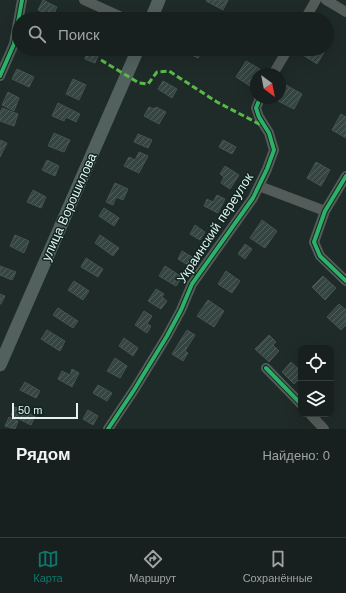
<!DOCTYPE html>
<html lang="ru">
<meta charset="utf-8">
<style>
body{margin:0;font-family:Arial,sans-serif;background:#242d2b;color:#f1f3f6}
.controls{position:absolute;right:12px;bottom:12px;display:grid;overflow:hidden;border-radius:8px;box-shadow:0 4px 16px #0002}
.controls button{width:36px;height:36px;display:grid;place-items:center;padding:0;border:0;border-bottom:1px solid #363e3c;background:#17201e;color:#f1f3f6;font:20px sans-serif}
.compass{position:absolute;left:250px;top:68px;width:36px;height:36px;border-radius:50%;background:#17201e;box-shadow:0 4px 16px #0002;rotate:148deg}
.scale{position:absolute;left:12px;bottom:10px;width:66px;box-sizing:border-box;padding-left:4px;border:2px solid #e4f1ed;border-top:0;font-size:11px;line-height:14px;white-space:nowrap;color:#e4f1ed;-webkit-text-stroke:3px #102620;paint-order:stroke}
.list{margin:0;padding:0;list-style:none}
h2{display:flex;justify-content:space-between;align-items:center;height:52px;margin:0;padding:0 16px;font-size:17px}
h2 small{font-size:13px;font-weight:400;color:#9ea3a4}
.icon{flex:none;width:22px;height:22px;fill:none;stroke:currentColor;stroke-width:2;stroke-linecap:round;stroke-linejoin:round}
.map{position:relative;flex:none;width:346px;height:429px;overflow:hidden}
.search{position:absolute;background:#17201e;box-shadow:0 4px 16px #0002;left:12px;right:12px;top:12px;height:44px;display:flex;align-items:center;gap:10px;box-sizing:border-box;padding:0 14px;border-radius:22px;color:#9ea3a4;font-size:15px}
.sheet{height:108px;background:#17201e}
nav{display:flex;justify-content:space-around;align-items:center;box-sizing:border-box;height:56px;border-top:1px solid #363e3c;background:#17201e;font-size:11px;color:#9ea3a4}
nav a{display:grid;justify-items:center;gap:2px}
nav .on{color:#0f766e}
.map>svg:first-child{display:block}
</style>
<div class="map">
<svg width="346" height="429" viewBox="0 0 346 429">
<defs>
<pattern id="building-hatch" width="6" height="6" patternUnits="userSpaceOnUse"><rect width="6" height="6" fill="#354541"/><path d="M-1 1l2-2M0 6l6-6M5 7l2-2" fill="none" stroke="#52605d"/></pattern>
</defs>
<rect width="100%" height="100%" fill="#1f2b28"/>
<path fill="url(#building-hatch)" stroke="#48524f" d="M43,0L57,7L52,17L38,10Z
M207,0H228L223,10L206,1Z
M76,49H101L95,63L85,59L86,55L76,51Z
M182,49H203L198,58L182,50Z
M306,49H326L317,64L303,55Z
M246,61L260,69L257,74H256V76L250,86L236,77Z
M17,69L34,77L29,87L12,79Z
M73,79L86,85L79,100L66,94Z
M163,81L177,89L172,98L158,89Z
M286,85L302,94L294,109L278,101Z
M8,92L19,98L14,111L2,105Z
M58,103L80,114L76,122L66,117L64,121L52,116Z
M149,107L154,109L156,107L166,112L159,124L144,116Z
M2,108L18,114L14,126L0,121V113Z
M341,114L346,117V138L332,130Z
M54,133L70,140L64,152L48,146Z
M138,134L152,140L148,148L134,142Z
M0,140L7,143L0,157Z
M223,140L236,147L232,154L219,147Z
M139,152L148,156L139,173L124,166L129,157L135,160Z
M47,160L59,166L55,176L42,170Z
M316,162L330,170L321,186L307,178Z
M225,166L239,175L230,189L221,183L224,177L220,174Z
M115,183L128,189L123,200L116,197L113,205L106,202Z
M33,190L46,197L41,208L27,202Z
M217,195L225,199L218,213L204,206L207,199L213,202Z
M104,208L119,218L114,226L99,216Z
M262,220L277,231L265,248L250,238Z
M195,225L205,232L200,240L190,234Z
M15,235L29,241L24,253L10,246Z
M100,235L119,248L113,256L95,243Z
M245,244L252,249L245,259L238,254Z
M182,251L192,257L188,265L178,259Z
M86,258L103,269L98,277L81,267Z
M0,266L16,272L12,280L0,275Z
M165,266L182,277L176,286L159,276Z
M226,271L240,281L232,293L218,284Z
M323,276L336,288L325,300L312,287Z
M74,281L89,291L83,300L68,290Z
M156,289L164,294L162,297L167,301L161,309L148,301Z
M0,294L5,296L1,304H0Z
M208,300L224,311L214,327L197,316Z
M339,304L346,310V325L341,330L327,317Z
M58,308L78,321L73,328L53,315Z
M144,311L152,316L147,324L151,326L147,333L135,325Z
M47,330L65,341L60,351L41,339Z
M187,330L195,335L185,351L188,353L183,361L172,354Z
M269,335L276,342L273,345L279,351L269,362L255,349Z
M124,338L138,348L133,356L119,346Z
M115,358L127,366L120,378L107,371Z
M291,362L301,371V377L294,384L282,372Z
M72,369L79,373L72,387L58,379L62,371L70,375Z
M25,382L40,391L36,398L20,390Z
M98,385L112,393L107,401L93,393Z
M15,407L35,416L31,425L11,415Z
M88,410L98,416L93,425L83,419Z
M9,417L18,421L15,429L5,426Z"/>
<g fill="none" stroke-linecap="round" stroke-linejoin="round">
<path stroke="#535c59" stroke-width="10" d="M84,0L126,19
M326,0L346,12
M305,19L316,0
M273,74L288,49
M0,76L14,44L22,0
M346,176L325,211L314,242L320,256L346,281
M259,186L325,211
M266,368L301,404
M310,414L324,429
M108,429L134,390L167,336L181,310L192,284L253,198L267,169L274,150L269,133L259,117L256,108L260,98"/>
<path stroke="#52615e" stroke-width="13" d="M151,19L159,0
M0,365L138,49"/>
<path stroke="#58b947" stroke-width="3" stroke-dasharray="6 3" stroke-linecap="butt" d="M101,60L139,83L148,84L157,72L169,71L217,102L263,126"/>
<g stroke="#102620" stroke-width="6">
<path id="cycleway" d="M0,76L14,44L22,0
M346,176L325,211L314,242L320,256L346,281
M266,368L301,404
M108,429L134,390L167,336L181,310L192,284L253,198L267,169L274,150L269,133L259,117L256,108L260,98"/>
</g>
<use href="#cycleway" stroke="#2db169" stroke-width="4"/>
</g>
<g text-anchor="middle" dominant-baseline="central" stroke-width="3" stroke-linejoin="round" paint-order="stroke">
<g font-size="13" fill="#e4f1ed" stroke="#102620">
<text transform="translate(69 207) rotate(-66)">улица Ворошилова</text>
<text transform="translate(215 228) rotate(-57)">Украинский переулок</text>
</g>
</g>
</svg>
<div class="controls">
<button><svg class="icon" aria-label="locate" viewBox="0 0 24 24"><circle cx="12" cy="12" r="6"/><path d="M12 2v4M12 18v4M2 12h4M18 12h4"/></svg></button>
<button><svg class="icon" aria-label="layers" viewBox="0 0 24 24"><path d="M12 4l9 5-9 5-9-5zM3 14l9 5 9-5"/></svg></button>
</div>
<svg class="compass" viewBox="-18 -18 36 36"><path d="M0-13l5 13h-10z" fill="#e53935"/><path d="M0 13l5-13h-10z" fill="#9ea3a4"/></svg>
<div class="scale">50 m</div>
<div class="search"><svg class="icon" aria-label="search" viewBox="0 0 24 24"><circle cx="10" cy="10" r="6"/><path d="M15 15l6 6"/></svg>Поиск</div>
</div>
<section class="sheet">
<h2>Рядом<small>Найдено: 0</small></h2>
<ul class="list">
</ul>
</section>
<nav>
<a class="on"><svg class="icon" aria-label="map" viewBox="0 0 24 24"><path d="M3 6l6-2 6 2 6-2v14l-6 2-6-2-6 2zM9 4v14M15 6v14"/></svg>Карта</a>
<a><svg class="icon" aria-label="directions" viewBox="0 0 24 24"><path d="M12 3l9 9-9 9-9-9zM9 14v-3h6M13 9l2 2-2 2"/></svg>Маршрут</a>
<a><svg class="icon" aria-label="saved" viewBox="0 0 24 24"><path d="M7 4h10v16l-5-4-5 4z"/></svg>Сохранённые</a>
</nav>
